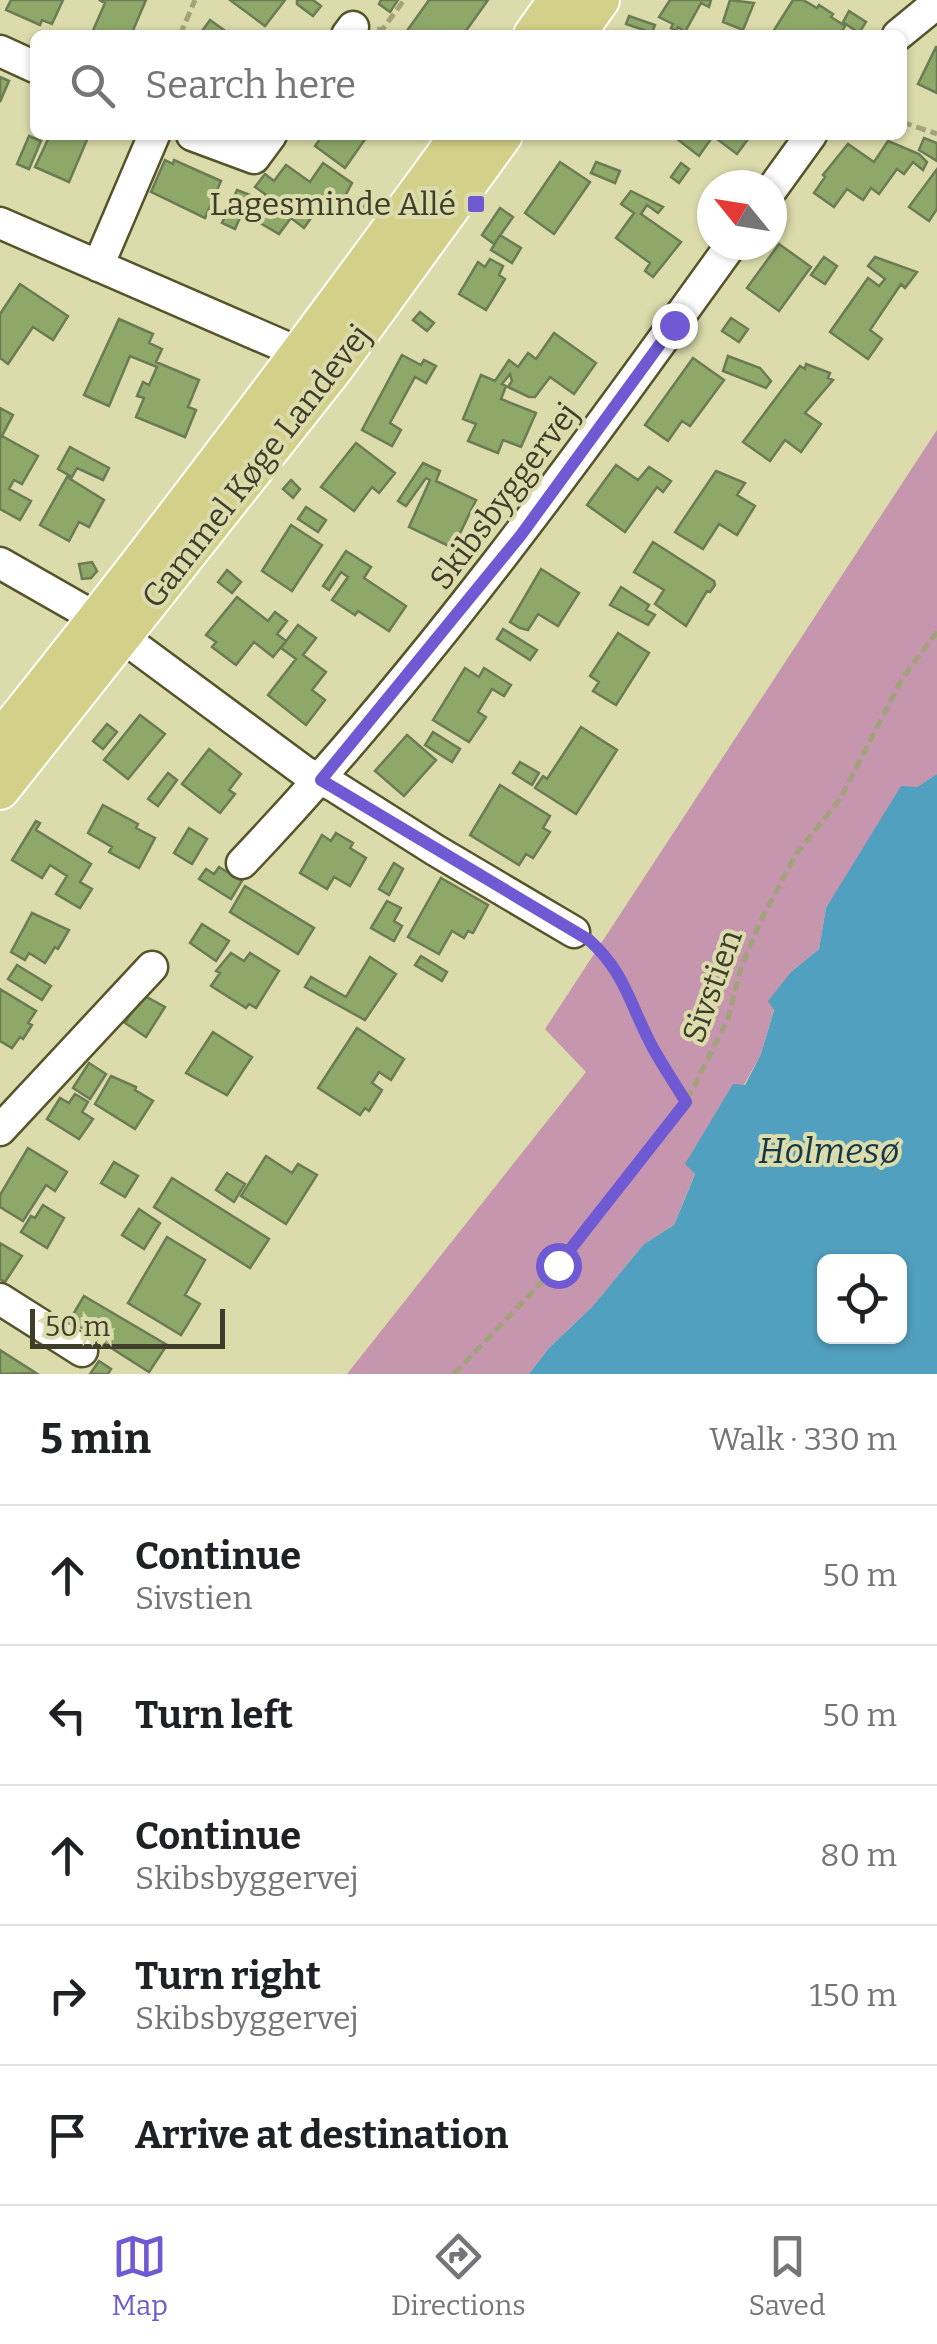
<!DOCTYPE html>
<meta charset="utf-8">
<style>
body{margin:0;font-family:Bitter,serif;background:#f2f2f2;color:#202124}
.controls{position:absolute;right:30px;bottom:30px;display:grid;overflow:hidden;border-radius:15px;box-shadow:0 2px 8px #0004}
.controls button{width:90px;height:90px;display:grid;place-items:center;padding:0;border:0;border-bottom:2px solid #e0e0e0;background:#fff;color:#202124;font:50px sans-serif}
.compass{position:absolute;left:697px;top:170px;width:90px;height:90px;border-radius:50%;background:#fff;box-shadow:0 2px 8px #0004;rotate:300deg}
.scale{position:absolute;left:30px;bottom:25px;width:195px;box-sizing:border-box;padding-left:10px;border:5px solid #3f3e2b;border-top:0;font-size:28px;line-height:35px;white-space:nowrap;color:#3f3e2b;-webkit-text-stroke:8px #dbdbac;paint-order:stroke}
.stop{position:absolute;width:30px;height:30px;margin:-22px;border:8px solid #6f5ad4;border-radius:50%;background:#fff}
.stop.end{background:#6f5ad4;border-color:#fff;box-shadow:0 2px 10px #0008}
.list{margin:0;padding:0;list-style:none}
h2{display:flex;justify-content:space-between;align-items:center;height:130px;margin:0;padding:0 40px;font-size:42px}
h2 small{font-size:32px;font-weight:400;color:#757577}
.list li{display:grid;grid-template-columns:65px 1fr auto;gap:30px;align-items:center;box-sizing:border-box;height:140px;padding:0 40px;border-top:2px solid #e0e0e0}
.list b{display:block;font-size:38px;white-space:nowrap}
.list p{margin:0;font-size:32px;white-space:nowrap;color:#757577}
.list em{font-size:32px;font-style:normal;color:#757577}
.icon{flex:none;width:55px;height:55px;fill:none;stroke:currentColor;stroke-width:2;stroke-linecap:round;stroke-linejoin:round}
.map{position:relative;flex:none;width:937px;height:1374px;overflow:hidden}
.search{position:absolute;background:#fff;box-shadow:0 2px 8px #0004;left:30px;right:30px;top:30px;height:110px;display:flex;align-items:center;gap:25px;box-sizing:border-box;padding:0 35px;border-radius:15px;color:#757577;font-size:38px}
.sheet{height:830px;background:#fff}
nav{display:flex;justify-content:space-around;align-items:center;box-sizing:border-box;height:140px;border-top:2px solid #e0e0e0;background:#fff;font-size:28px;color:#757577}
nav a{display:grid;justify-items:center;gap:5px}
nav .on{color:#6f5ad4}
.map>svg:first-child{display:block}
</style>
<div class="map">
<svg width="937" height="1374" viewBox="0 0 937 1374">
<rect width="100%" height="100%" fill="#dbdbac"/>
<path fill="#c695ae" d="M937,430V774L917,787L826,908L819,949L791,972L774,1009L761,1054L695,1173L674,1225L644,1244L592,1307L549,1348L529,1374H347L586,1072L545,1029Z"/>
<path fill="#52a0bf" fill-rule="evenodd" d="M937,774V1374H529L549,1348L592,1307L644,1244L674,1225L695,1174L685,1164L733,1084L745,1085L761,1054L774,1010L768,1001L791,972L819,949L826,908L901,786L917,787ZM824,1262H900V1336H824Z"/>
<path fill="#8ea86a" stroke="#6b7c54" stroke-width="2.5" d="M11,0H63L52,24L42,20L40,25L6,10Z
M99,0H146L131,35H91L105,3Z
M230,0H285L265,26Z
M297,0H313L321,6L313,16L297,4Z
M381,0H398L390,12L379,4Z
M429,0H488L463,35H404Z
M670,0H711L709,7L701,3L685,32L678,27L676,31L671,28L673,24L659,17Z
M730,0L754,3L743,30L723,22Z
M793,0H803L817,8L819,5L833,14L831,17L845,26L840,35H771Z
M849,11L866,22L859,33L843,22Z
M629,16L655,25L652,33L626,24Z
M210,20L231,35H209L202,31Z
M936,47H937V93L918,84Z
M0,77L9,81L0,102Z
M50,135H89L69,182L35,167Z
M323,135H368L345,168L315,146Z
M672,135H751L737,154L713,136L699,156Z
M29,136L41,141L29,169L17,164Z
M924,138L937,143V161L919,150Z
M888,141L919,154L927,162L923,170L913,162L904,174L897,169L879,194L871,188L863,200L847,189L834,207L814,193L825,177L823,175L848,144L874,162Z
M165,160L173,164L174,160L221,181L205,218L151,192Z
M560,162L590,182L554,234L525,213Z
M596,162L620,171L615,183L591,173Z
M323,163L352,183L342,202L328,194L304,228L291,218L279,234L250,217L264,198L265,194L255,187L265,174L274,181L286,165L310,182Z
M681,163L689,169L679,183L671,177Z
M937,169V209L929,221L909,207Z
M237,190L250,195L235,229L222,223Z
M631,191L663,207L658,213L647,205L641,214L681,242L653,277L645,271L650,263L616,238L634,213L621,204Z
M370,197L378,202L369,215L361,210Z
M500,208L513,217L494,244L482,235Z
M500,235L521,248L512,263L491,250Z
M779,244L811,267L779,311L747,288Z
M824,257L837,266L825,284L811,275Z
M875,257L917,272L905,288L901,284L870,330L882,339L868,359L830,332L868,278L879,286L885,279L868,266Z
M490,259L503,266L499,275L505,279L486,310L459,294L478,262L485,267Z
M20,284L68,316L53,340L33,327L8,364L0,358V314Z
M420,312L434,323L427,331L413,320Z
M731,318L748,329L739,342L722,331Z
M119,319L153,334L149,343L162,349L156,362L199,380L188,407L196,410L185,437L136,417L144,398L137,396L143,382L149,385L157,367L130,356L109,406L84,395Z
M554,333L596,363L574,394L550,377L535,397H529L508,387L512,381L510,374L502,384L506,386L501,399L536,413L521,447L503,440L498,453L468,441L476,424L463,419L481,375L495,381L509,360L518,367L528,353L536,359Z
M402,355L421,365L424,360L436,366L426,383L415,377L390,423L401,430L392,446L362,430Z
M728,356L760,368L771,381L766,388L723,371Z
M693,358L724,380L690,426L682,421L668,441L645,425Z
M806,364L830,373L828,378L833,380L805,413L821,424L801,452L785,440L770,461L743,442L800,366L805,369Z
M0,408L13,415L2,436L38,456L22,484L14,480L9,489L31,501L20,520L0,509Z
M356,443L395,473L379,493L372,487L354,511L321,487Z
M70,447L109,468L103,480L77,468L72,477L58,469Z
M423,463L440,471L436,481L476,500L453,548L409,527L430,480L426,478L406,506L398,501Z
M616,465L638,480L649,467L671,481L663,492L657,487L625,532L587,505Z
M716,471L745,483L737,495L755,506L737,535L719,524L703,549L675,532Z
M518,473L534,480L529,491L514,483Z
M67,477L104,500L89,527L79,522L69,541L40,525Z
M291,480L300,489L293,498L283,489Z
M306,507L326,520L318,532L298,519Z
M291,525L322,545L292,591L262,571Z
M653,542L714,581L715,585L710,592L707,591L686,626L655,604L664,590L634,572Z
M346,551L371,567L364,578L406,606L389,631L358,611L355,615L332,600L348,577L341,572L329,590L323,586Z
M92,562L97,571L91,578L82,579L79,564Z
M541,569L579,593L558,626L538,614L528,630L520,628L510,622Z
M227,570L241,582L232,593L218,582Z
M621,587L649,605L646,610L655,615L648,625L610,605Z
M237,597L268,621L275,612L287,621L277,634L286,641L273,657L254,642L236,665L212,647L216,642L206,635Z
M298,625L316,638L303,655L326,672L312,690L325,700L306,725L268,695L296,659L281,648Z
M503,629L537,650L530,660L497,639Z
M618,633L649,653L616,705L593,691L599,682L590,676Z
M465,668L479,677L484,668L511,685L504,696L492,689L478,712L486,717L469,742L433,720Z
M140,715L165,734L128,779L104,760Z
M107,724L117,732L103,749L93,741Z
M581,727L617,750L576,814L535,788L543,776L547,779Z
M433,732L460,749L452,762L425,745Z
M407,735L436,760L404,796L375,771Z
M209,749L241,774L229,790L235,794L220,813L182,784Z
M520,762L539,773L532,785L513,773Z
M168,773L177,780L158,806L148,799Z
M500,785L550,816L543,828L550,832L533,858L526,854L519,865L470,835Z
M103,805L138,824L136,828L155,838L139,868L109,852L112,847L88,833Z
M36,821L40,823L36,830L91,864L80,882L92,889L80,908L56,894L67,876L50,865L42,878L12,860Z
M189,828L207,839L192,864L174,853Z
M336,833L353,843L350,848L366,858L350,886L334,877L327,889L300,873L322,835L331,841Z
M394,863L403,869L389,895L379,889Z
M219,867L242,881L231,899L199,879L206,869L214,874Z
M441,878L488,905L473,933L468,931L464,938L452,931L439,954L408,937Z
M245,886L314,928L298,954L230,912Z
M387,901L401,908L394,921L402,926L394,941L371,928Z
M32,913L69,930L58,949L55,947L45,963L29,953L25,960L11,952Z
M202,924L229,941L216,961L190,943Z
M231,953L244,961L250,953L279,971L256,1008L249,1004L246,1008L211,986L220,973L216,971Z
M421,956L447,972L442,981L415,965Z
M370,957L396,974L365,1020L305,987L311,977L346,997Z
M17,965L51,986L42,1000L8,979Z
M0,989L36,1011L28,1023L32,1025L23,1039L20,1037L12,1048L0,1041Z
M143,995L165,1007L146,1037L125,1023Z
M357,1028L404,1059L391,1080L379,1072L372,1083L382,1090L369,1111L365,1108L360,1115L318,1088Z
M213,1032L252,1057L227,1095L186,1073Z
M89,1063L106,1074L90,1099L73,1088Z
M111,1076L136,1087L135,1090L153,1101L135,1129L95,1104Z
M75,1094L88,1102L82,1112L93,1119L79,1139L47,1119L60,1098L69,1103Z
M28,1148L67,1172L55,1191L46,1185L23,1221L0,1207V1195Z
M266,1156L292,1173L298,1164L317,1175L286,1224L241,1196Z
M114,1162L138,1176L125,1197L101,1183Z
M227,1173L245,1184L234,1202L216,1190Z
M172,1178L269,1239L250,1268L154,1207Z
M43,1205L64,1218L47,1248L21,1232L31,1216L35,1218Z
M139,1209L160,1223L144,1249L122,1235Z
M167,1237L205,1260L185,1295L200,1304L181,1335L128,1303Z
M0,1243L22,1256L5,1282L0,1279Z
M84,1296L167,1345L149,1372L69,1321Z
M0,1350L36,1373L0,1374Z
M99,1361L111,1369L108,1374H90Z"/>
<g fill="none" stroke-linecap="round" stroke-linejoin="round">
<g stroke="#56542a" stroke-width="35">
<path id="minor" d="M347,35L353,27
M898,35L937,3
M0,51L35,67
M192,135L254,158L271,135
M772,189L811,135
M0,223L318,361
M98,266L154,135
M0,563L98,619L305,772L334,786L435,850L574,932
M242,863C424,672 577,459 731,245
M0,1130L152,967
M0,1299L82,1351"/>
</g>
<g stroke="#fff" stroke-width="42">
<path id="major" d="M533,35L558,0
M575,35L600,0
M0,741C159,543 311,340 460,135
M0,790L334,368L503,135"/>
</g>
<path stroke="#a3a27d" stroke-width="5" stroke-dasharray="10 5" stroke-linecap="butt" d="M377,29L382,30L404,0
M180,35L195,0
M902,122L937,134
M595,946C624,971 634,1006 649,1041C659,1062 674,1082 686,1102
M454,1374L558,1265L686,1102L728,1019L741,968L760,922L796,854L840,799L903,677L937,632"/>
<use href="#minor" stroke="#fff" stroke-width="30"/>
<use href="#major" stroke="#d3d089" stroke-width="38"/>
</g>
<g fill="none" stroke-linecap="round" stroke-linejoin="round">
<path stroke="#6f5ad4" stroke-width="12" d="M558,1265L686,1102C675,1084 663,1066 653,1048C630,1006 626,973 589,940L321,780L521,535L674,325"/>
</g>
<rect fill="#6f5ad4" stroke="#dbdbac" stroke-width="4" x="466" y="194" width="20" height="20" rx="5"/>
<g text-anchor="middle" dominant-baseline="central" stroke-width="8" stroke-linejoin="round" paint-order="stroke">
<g font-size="32" fill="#3f3e2b" stroke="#dbdbac" text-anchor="end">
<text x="456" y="204">Lagesminde Allé</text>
</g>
<g font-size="32" fill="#3f3e2b" stroke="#dbdbac">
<text transform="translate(256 466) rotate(-52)">Gammel Køge Landevej</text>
<text transform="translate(504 496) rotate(-53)">Skibsbyggervej</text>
<text transform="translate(712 986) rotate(-70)">Sivstien</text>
</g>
<g font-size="35" font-style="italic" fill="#153948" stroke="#dbdbac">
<text x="829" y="1151">Holmesø</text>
</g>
</g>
</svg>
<div class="controls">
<button><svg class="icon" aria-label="locate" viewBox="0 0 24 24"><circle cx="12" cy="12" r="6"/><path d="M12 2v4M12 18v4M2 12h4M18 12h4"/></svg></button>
</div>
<svg class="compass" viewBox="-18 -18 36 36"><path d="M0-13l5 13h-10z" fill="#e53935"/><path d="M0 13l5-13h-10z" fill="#757577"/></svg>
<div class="scale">50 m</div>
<div class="stop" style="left:558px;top:1265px"></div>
<div class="stop end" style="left:674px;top:325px"></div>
<div class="search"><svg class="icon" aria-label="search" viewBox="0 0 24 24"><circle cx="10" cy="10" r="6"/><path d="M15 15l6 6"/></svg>Search here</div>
</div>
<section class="sheet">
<h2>5 min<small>Walk · 330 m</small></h2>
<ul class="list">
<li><svg class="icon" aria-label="ahead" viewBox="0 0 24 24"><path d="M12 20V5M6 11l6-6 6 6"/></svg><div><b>Continue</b><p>Sivstien</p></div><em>50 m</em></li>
<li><svg class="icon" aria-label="left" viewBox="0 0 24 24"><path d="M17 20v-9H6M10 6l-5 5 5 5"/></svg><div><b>Turn left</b></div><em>50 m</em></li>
<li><svg class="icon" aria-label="ahead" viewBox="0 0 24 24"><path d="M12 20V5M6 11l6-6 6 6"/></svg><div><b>Continue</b><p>Skibsbyggervej</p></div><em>80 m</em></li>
<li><svg class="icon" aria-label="right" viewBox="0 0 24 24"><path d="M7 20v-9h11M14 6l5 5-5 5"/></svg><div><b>Turn right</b><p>Skibsbyggervej</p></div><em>150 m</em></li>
<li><svg class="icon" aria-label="arrive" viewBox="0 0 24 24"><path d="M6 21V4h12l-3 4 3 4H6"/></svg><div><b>Arrive at destination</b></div></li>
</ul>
</section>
<nav>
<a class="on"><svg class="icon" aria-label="map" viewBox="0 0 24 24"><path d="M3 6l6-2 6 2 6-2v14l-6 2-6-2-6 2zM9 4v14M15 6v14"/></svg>Map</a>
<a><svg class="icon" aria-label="directions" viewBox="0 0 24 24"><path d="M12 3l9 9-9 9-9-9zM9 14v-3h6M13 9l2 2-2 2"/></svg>Directions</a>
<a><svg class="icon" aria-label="saved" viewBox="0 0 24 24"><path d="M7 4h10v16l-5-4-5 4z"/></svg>Saved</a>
</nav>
